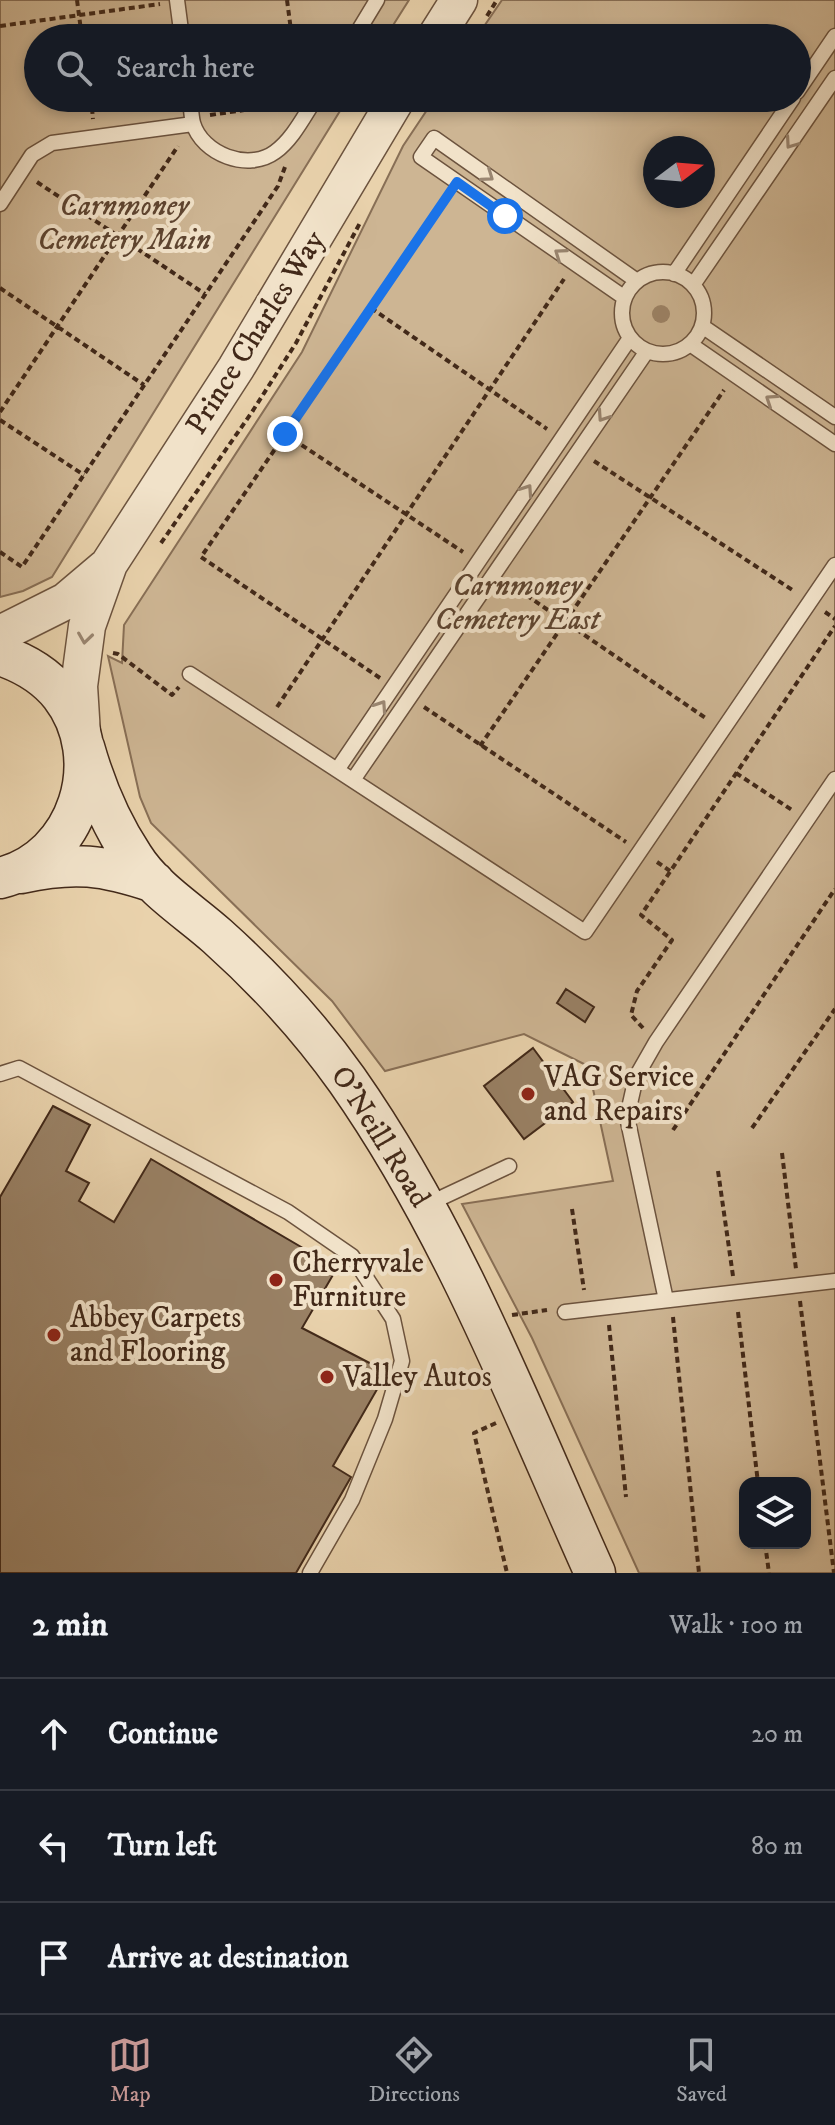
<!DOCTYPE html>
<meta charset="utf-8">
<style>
body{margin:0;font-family:"IM FELL DW Pica",serif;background:#242831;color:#f1f3f6}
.controls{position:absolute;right:24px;bottom:24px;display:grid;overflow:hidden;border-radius:16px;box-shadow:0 4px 12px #0003}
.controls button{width:72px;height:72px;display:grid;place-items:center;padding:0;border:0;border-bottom:2px solid #363941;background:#171b24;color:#f1f3f6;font:40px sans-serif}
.compass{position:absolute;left:643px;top:136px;width:72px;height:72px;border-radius:50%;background:#171b24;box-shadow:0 4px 12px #0003;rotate:74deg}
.stop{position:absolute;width:24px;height:24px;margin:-18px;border:6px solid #1a73e8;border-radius:50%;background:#fff}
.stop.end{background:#1a73e8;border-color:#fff;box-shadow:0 2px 8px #0008}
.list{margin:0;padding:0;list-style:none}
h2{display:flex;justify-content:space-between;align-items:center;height:104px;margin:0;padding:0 32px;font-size:34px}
h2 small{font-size:26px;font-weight:400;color:#9ea1a6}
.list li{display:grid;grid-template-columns:52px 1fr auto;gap:24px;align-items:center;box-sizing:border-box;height:112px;padding:0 32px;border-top:2px solid #363941}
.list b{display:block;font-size:30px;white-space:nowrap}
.list em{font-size:26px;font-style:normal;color:#9ea1a6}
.icon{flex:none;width:44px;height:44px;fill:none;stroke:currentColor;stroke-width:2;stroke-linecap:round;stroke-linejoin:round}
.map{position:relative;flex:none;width:835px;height:1573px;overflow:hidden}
.search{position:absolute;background:#171b24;box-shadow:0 4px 12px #0003;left:24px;right:24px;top:24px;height:88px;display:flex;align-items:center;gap:20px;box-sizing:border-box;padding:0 28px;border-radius:44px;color:#9ea1a6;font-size:30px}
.sheet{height:440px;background:#171b24}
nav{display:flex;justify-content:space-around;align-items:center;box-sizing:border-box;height:112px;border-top:2px solid #363941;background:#171b24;font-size:22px;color:#9ea1a6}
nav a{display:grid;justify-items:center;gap:4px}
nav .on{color:#c59692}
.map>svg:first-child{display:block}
</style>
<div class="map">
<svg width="835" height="1573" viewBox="0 0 835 1573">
<rect width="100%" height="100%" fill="#e9d2ac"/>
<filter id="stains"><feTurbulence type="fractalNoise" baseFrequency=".0025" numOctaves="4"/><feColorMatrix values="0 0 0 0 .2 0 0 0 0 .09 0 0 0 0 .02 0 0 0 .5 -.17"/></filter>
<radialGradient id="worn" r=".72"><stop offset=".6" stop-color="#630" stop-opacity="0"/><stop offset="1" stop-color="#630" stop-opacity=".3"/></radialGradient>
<path fill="#cdb593" stroke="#886f56" stroke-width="2" fill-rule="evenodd" d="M0,0H409L385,38H38V98H348L52,577L23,591L0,597Z
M502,0H835V1573H639L532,1338L462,1204L613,1181L588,1066L524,1034L385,1071L332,1001L151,823L140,797L108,656L122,663L124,625L302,352L403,146L435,98H797V38H476ZM655,148H703V196H655ZM745,1483H805V1543H745Z"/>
<path fill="#998165" stroke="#422919" stroke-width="2" d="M566,989L594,1007L585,1022L557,1003Z
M533,1048L573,1102L524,1139L484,1086Z
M53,1106L90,1125L66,1171L89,1183L79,1201L114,1222L151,1159L337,1268L302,1328L387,1372L333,1466L351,1477L296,1573H0V1197Z"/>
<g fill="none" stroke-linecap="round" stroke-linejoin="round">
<g stroke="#6c533e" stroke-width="17">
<path id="service" d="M177,0L182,38
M354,38L377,0
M797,92L835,36
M190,98C191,106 191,115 193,123C202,154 248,172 275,152C293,139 304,116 316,98
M0,204L32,155L52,143L193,124
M622 313a41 41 0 1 1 82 0a41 41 0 1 1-82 0Z
M674,274L793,98
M693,285L835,78
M625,298L421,157L434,138L637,281
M702,326L835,417
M690,344L835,444
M190,674L585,932L835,565
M337,770L630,338
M353,780L647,351
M0,1074L19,1068L288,1212L352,1256L393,1319L402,1361L385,1419L352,1500L310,1573
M428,1204L509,1166
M666,1300L627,1117L636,1077L656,1042L835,779
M565,1312L835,1281"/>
</g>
<g stroke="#6c533e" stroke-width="39">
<path id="tertiary" d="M435,38L459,0
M0,634L66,601L105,568
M82,734L79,686L87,626L109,564L236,368L397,98"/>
</g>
<g stroke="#422919" stroke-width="43">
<path id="secondary" d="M0,655C24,663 45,675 61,695C110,758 79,859 0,878
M84,747C95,786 111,824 133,857C153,889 189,911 217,936C265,979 310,1028 347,1080C453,1231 520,1406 595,1573
M21,873C75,861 103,865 154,882"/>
</g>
<path stroke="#422919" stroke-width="4" stroke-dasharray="6 4" stroke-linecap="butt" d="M77,0L82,38
M287,0L292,38
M487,16L497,0
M0,26L160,4
M91,98L93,119
M210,115L292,103
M37,182L205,294
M0,288L144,385
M371,308L547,429
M0,412L178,146
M0,420L84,475
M285,434L463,552
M594,461L794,591
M161,543L252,412L296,343L361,221
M0,552L22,567L278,186L285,167
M510,584L707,719
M825,612L835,619
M113,653L118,654L172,695L179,687
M380,678L201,557L447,198
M277,707L564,279
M424,707L626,842
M480,746L724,390
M736,773L792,810
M657,862L670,871
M643,1028L631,1015L637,991L672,940L641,915L835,626
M752,1128L835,1009
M673,1130L835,889
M782,1153L796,1269
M718,1171L733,1276
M572,1209L584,1290
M800,1301L834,1573
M738,1312L758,1483
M512,1315L547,1310
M673,1317L699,1573
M609,1325L626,1497
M496,1423L474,1433L507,1573
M765,1543L769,1573"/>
<use href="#service" stroke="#f1e2c9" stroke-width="14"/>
<use href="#tertiary" stroke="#f1e2c9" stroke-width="36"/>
<use href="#secondary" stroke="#f1e2c9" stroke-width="40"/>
</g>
<circle fill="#9d8468" cx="661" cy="314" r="9"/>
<defs><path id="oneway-chevron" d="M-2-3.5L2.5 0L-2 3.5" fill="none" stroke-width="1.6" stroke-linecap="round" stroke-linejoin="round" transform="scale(2)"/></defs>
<g stroke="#9a8671">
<use href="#oneway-chevron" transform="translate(791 143) rotate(125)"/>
<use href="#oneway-chevron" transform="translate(488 176) rotate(35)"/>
<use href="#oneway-chevron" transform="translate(560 254) rotate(-145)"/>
<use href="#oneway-chevron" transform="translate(771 400) rotate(-146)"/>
<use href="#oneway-chevron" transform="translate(603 416) rotate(124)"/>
<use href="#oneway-chevron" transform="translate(527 490) rotate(-56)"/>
<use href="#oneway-chevron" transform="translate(85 638) rotate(98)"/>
<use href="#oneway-chevron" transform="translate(381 706) rotate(-56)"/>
</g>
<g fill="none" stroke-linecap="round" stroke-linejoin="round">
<path stroke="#1a73e8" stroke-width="10" d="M285,434L457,182L505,216"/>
</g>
<g fill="#8f2418" stroke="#f1e2c9" stroke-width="3">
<circle cx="528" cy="1094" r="8"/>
<circle cx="276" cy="1280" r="8"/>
<circle cx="54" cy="1335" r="8"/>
<circle cx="327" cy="1377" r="8"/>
</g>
<g text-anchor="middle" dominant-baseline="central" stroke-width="8" stroke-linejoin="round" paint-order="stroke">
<g font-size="30" font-style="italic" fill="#5e4531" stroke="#f1e2c9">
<text x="124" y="206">Carnmoney<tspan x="124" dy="34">Cemetery Main</tspan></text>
<text x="517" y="586">Carnmoney<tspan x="517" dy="34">Cemetery East</tspan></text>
</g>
<g font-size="30" fill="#422919" stroke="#f1e2c9">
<text transform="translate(256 333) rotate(-58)">Prince Charles Way</text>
<text transform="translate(380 1137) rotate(58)">O'Neill Road</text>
</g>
<g font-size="30" fill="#422919" stroke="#f1e2c9" text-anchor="start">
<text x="544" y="1077">VAG Service<tspan x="544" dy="34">and Repairs</tspan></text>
<text x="292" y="1263">Cherryvale<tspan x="292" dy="34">Furniture</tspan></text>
<text x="70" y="1318">Abbey Carpets<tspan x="70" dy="34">and Flooring</tspan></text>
<text x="343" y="1377">Valley Autos</text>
</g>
</g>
<rect width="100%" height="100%" filter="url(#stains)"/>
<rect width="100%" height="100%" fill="url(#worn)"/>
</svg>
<div class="controls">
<button><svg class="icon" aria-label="layers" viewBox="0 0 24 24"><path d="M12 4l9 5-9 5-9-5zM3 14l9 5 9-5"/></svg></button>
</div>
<svg class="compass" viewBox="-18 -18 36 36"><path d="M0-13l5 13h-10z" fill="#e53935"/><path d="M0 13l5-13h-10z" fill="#9ea1a6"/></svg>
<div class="stop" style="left:505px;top:216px"></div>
<div class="stop end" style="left:285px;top:434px"></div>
<div class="search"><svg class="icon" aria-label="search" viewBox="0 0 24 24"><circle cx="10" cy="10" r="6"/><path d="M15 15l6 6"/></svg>Search here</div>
</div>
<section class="sheet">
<h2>2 min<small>Walk · 100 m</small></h2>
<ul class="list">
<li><svg class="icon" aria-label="ahead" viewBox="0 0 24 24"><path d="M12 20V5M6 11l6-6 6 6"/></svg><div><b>Continue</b></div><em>20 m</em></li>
<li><svg class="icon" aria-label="left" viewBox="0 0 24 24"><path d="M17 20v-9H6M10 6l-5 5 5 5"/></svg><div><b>Turn left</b></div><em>80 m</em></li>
<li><svg class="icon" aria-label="arrive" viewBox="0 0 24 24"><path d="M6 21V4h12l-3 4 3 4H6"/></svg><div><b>Arrive at destination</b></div></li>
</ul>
</section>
<nav>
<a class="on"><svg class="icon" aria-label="map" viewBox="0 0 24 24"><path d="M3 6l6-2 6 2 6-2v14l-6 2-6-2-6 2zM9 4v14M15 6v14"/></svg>Map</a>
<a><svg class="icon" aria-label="directions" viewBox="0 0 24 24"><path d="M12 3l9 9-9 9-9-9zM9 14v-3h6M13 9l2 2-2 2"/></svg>Directions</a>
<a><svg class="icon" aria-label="saved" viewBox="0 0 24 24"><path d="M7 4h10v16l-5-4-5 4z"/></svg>Saved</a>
</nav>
